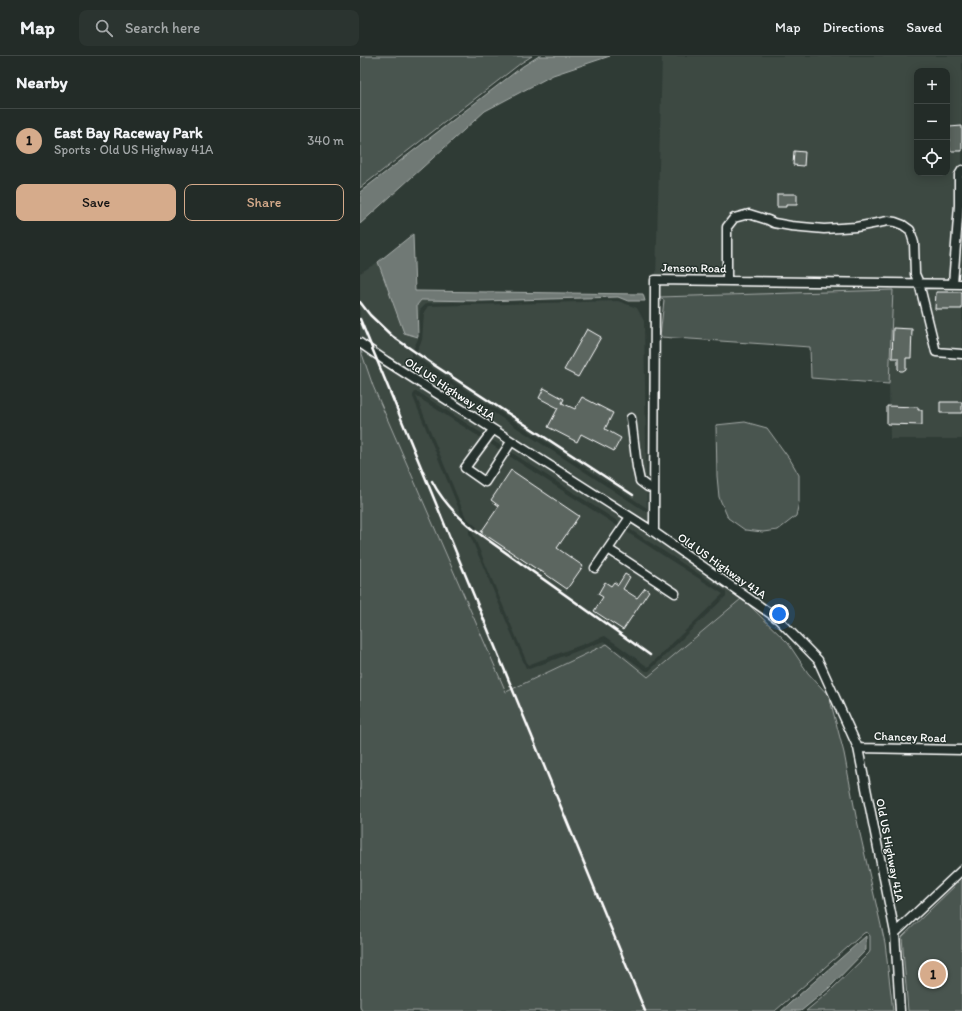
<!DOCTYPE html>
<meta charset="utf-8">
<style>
body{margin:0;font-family:Itim,sans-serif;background:#2b3430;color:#f1f3f6}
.controls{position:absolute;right:12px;top:12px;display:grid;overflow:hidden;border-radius:8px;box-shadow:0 2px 10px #0003}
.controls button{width:36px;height:36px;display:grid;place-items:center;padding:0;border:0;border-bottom:1px solid #404845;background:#232c28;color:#f1f3f6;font:20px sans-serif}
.you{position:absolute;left:419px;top:558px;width:14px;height:14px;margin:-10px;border:3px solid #fff;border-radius:50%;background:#1a73e8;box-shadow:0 0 0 6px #1a73e833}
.badge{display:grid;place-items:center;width:26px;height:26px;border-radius:50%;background:#d6ab8b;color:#111;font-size:13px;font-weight:700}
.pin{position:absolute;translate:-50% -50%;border:2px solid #fff;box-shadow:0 1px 4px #0006}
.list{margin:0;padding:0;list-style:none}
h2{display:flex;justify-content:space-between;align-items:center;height:52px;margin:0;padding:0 16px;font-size:17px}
h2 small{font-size:13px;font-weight:400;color:#a3a7a8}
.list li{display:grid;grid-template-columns:26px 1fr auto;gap:12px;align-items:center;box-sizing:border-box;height:64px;padding:0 16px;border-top:1px solid #404845}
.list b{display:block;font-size:15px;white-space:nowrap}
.list p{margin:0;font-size:13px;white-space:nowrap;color:#a3a7a8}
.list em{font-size:13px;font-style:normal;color:#a3a7a8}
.actions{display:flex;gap:8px;padding:12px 16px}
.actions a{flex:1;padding:9px 0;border:1px solid #d6ab8b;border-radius:8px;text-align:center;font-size:14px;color:#d6ab8b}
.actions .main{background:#d6ab8b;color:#111}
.icon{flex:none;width:22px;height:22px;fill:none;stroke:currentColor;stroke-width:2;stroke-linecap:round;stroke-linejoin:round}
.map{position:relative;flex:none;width:602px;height:955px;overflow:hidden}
header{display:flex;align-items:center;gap:24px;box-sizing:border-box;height:56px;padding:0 20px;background:#232c28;border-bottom:1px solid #404845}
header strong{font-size:19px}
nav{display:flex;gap:22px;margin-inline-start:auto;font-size:14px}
.search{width:280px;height:36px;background:#2b3430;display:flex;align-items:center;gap:10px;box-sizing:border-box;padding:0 14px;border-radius:8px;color:#a3a7a8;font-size:15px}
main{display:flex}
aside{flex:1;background:#232c28}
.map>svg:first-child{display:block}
</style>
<header>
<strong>Map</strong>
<div class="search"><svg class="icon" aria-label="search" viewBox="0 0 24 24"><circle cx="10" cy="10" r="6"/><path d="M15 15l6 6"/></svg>Search here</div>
<nav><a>Map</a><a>Directions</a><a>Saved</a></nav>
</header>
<main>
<aside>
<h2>Nearby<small></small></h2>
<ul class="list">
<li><span class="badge">1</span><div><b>East Bay Raceway Park</b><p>Sports · Old US Highway 41A</p></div><em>340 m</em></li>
</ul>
<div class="actions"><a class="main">Save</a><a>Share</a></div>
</aside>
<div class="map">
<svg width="602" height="955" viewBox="0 0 602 955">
<rect width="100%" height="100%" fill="#2f3b35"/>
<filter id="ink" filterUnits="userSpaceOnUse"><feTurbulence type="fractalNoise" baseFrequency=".025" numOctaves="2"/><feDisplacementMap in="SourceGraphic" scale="8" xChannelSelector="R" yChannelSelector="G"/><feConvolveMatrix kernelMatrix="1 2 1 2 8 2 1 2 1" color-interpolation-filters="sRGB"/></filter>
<g filter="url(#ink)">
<path fill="#3c4842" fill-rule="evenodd" d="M302,0H602V223L296,219ZM557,15H587V117H557Z
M18,206L44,277L58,281L57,248L61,244L122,245L67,247L60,254L58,283L51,298V303L285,455L288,456L290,455V469L28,302L0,282V217Z
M299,228L602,232V383H530L529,328L533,234L299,241Z
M258,245L277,252L284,265L287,452L54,300L62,284L64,256L68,250Z
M1,293L27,311L290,479V481H292L381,543L288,621L247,588L146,637L13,330ZM55,336H58L365,535L366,537V540L289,615H286L244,585L169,613L166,612L109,477V474L112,471L103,463L53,341V339Z
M56,340L363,538L288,611L245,580L168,609L112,476L117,471L106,462Z"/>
<path fill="#4a544f" stroke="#a4aaa7" d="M0,0H172L161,7L0,132Z
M533,234L529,328L451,322L450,291L300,281L304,244L299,242V241Z
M0,292L13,330L146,636L247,588L288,621L381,543L387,547L428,587L448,617L469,640L484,697L496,760L525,887L533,955H446L470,935L509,897L510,895V880L507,876L504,877L415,955H2L0,951Z
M385,366L407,372L431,405L439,419V446L436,460L418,474L403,476L385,474L368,462L359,441L357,420L356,369Z
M602,823V955H548L542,881Z"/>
<path fill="#707975" stroke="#a9afac" d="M179,0H250L193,19L125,55L0,168V136L163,10Z
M53,178L55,235L283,238L285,245H268L258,241L122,245L61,244L57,249L58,281L44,277L18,206Z
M506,880V894L469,932L441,955H421Z"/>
<path fill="#5b6661" stroke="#fff" d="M602,70V95H590L588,74H589V71Z
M434,95L445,96L444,110L433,109Z
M417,138H437V149H426V151H417Z
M576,236H602V253H575Z
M533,272L552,273L551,302H546V313L543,315H540L538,313V302H532Z
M227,273L241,281L218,321L204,314Z
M184,332L204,343L202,347L215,353L222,341L253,357L245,373L261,382L254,395L221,378L217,386L188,371L198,352L179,342Z
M580,346H602V357H580Z
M527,350L558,351V354H562V369L527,368Z
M151,414L219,460L197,492L223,510L207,533L181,515V516L121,476L139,450L131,444Z
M265,518L270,521L263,533L277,542L285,532L289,535L263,574L234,555L243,541L238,538L245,526L251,530L254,526L258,529Z"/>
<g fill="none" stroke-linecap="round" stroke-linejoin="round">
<g stroke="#fff" stroke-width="11">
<path id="minor" d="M367,225V171L374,162L389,158L408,164L414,167L431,170L464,173L496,171L528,165L535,166L543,169L550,174L551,177L554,187L555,218L559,227L576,296L602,298
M593,228L599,149V119L602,114
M0,287L26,305L294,476L418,563L458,604L498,692L535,877L540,955
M271,362L277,411L280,425L288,431L294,433
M133,374L105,412L125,426L151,386
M294,476L295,224L602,228
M248,493L315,537
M235,512L270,461
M498,692L602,694
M535,877L602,814"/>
</g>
<use href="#minor" stroke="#26332d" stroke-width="8"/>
<path stroke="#fff" stroke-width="2.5" d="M0,246L10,259L32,280L74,309L273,439
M0,263L285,955
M72,425C82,445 97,460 114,474L290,599"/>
</g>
</g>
<g text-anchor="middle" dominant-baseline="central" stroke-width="3" stroke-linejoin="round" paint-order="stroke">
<g font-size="12" fill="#fff" stroke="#26332d">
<text transform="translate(334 212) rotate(1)">Jenson Road</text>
<text transform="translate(90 333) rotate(33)">Old US Highway 41A</text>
<text transform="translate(362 510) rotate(35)">Old US Highway 41A</text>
<text transform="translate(550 681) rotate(2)">Chancey Road</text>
<text transform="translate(530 794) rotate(79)">Old US Highway 41A</text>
</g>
</g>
</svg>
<div class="controls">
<button>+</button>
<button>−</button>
<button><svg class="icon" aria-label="locate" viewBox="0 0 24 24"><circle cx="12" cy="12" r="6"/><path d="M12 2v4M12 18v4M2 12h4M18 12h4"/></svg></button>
</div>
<div class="you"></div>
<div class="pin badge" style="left:573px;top:918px">1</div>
</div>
</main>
